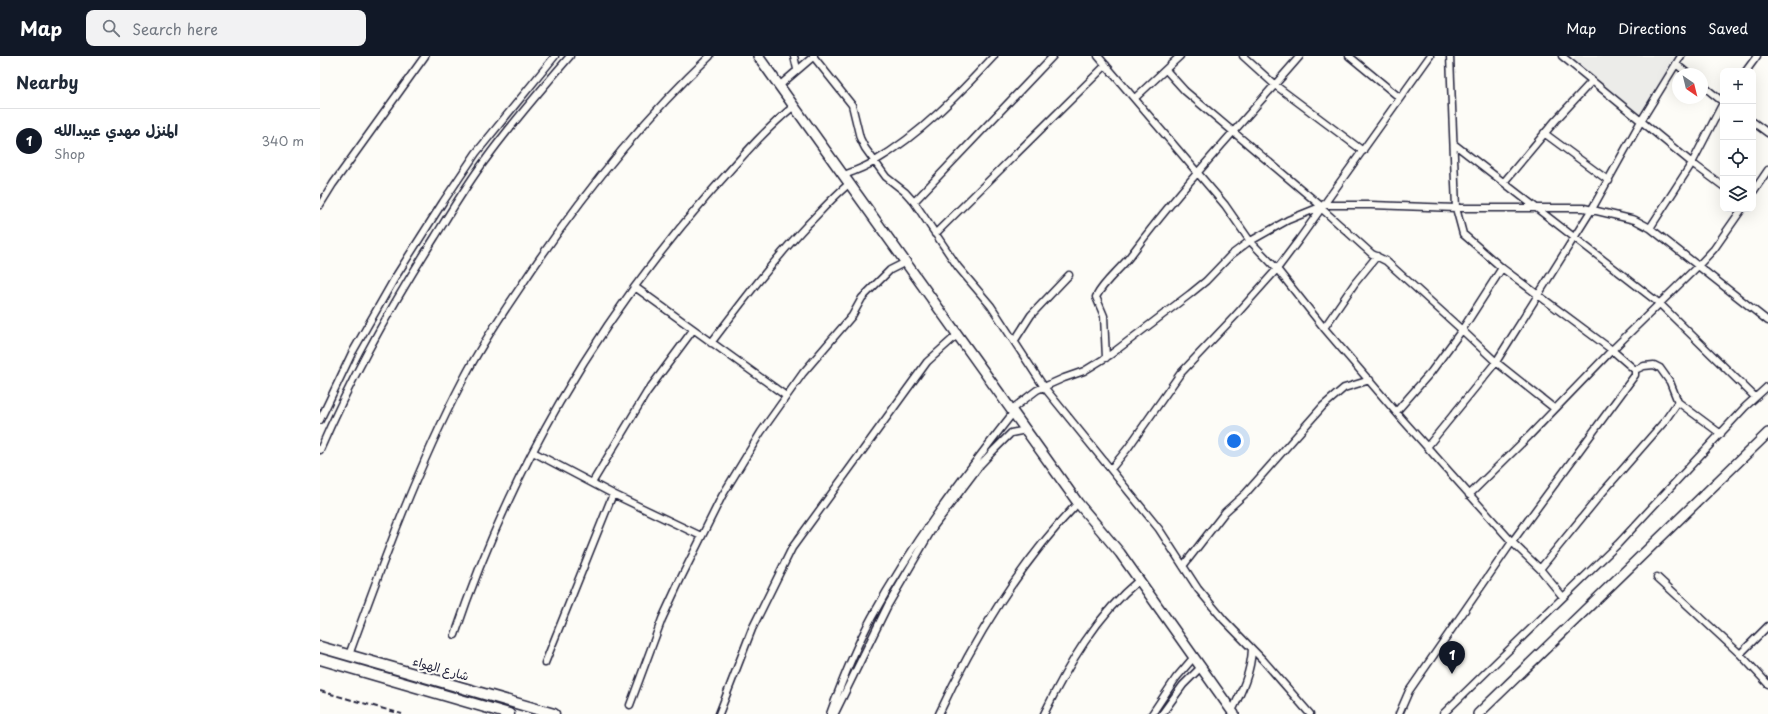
<!DOCTYPE html>
<meta charset="utf-8">
<style>
body{margin:0;font-family:"Playpen Sans","Playpen Sans Arabic",sans-serif;background:#f2f2f3;color:#1f2937}
.controls{position:absolute;right:12px;top:12px;display:grid;overflow:hidden;border-radius:8px;box-shadow:0 4px 16px #0002}
.controls button{width:36px;height:36px;display:grid;place-items:center;padding:0;border:0;border-bottom:1px solid #e0e1e3;background:#fff;color:#1f2937;font:20px sans-serif}
.compass{position:absolute;left:1352px;top:12px;width:36px;height:36px;border-radius:50%;background:#fff;box-shadow:0 4px 16px #0002;rotate:145deg}
.you{position:absolute;left:914px;top:385px;width:14px;height:14px;margin:-10px;border:3px solid #fff;border-radius:50%;background:#1a73e8;box-shadow:0 0 0 6px #1a73e833}
.badge{display:grid;place-items:center;width:26px;height:26px;border-radius:50%;background:#111827;color:#fff;font-size:13px;font-weight:700}
.pin{position:absolute;translate:-50% -33px;filter:drop-shadow(0 1px 2px #0008)}
.pin::after{content:'';position:absolute;top:21px;width:14px;height:12px;background:inherit;clip-path:polygon(0 0,100% 0,50% 100%)}
.list{margin:0;padding:0;list-style:none}
h2{display:flex;justify-content:space-between;align-items:center;height:52px;margin:0;padding:0 16px;font-size:17px}
h2 small{font-size:13px;font-weight:400;color:#747a83}
.list li{display:grid;grid-template-columns:26px 1fr auto;gap:12px;align-items:center;box-sizing:border-box;height:64px;padding:0 16px;border-top:1px solid #e0e1e3}
.list b{display:block;font-size:15px;white-space:nowrap}
.list p{margin:0;font-size:13px;white-space:nowrap;color:#747a83}
.list em{font-size:13px;font-style:normal;color:#747a83}
.icon{flex:none;width:22px;height:22px;fill:none;stroke:currentColor;stroke-width:2;stroke-linecap:round;stroke-linejoin:round}
.map{position:relative;flex:none;width:1448px;height:658px;overflow:hidden}
header{display:flex;align-items:center;gap:24px;box-sizing:border-box;height:56px;padding:0 20px;background:#111827;color:#fff}
header strong{font-size:19px}
nav{display:flex;gap:22px;margin-inline-start:auto;font-size:14px}
.search{width:280px;height:36px;background:#f2f2f3;display:flex;align-items:center;gap:10px;box-sizing:border-box;padding:0 14px;border-radius:8px;color:#747a83;font-size:15px}
main{display:flex}
aside{flex:1;background:#fff}
.map>svg:first-child{display:block}
</style>
<header>
<strong>Map</strong>
<div class="search"><svg class="icon" aria-label="search" viewBox="0 0 24 24"><circle cx="10" cy="10" r="6"/><path d="M15 15l6 6"/></svg>Search here</div>
<nav><a>Map</a><a>Directions</a><a>Saved</a></nav>
</header>
<main>
<aside>
<h2>Nearby<small></small></h2>
<ul class="list">
<li><span class="badge">1</span><div><b>المنزل مهدي عبيدالله</b><p>Shop</p></div><em>340 m</em></li>
</ul>
</aside>
<div class="map">
<svg width="1448" height="658" viewBox="0 0 1448 658">
<rect width="100%" height="100%" fill="#fdfcf7"/>
<filter id="ink" filterUnits="userSpaceOnUse"><feTurbulence type="fractalNoise" baseFrequency=".025" numOctaves="2"/><feDisplacementMap in="SourceGraphic" scale="8" xChannelSelector="R" yChannelSelector="G"/><feConvolveMatrix kernelMatrix="1 2 1 2 8 2 1 2 1" color-interpolation-filters="sRGB"/></filter>
<g filter="url(#ink)">
<path fill="#ecece9" d="M1255,0H1362L1322,65L1251,9Z"/>
<g fill="none" stroke-linecap="round" stroke-linejoin="round">
<g stroke="#22223b" stroke-width="9">
<path id="street" d="M474,0L477,13
M493,0L532,49L540,82L545,92L566,121L585,136L594,146L638,211L671,250L724,331L839,473L878,533L904,564L943,604L990,658
M778,0L905,149L930,185L957,213L1004,272L1082,363L1192,486L1089,635L1079,658
M923,0L955,29L1043,95
M1029,0L1080,42
M1130,0L1136,152L1143,178L1182,212L1292,294L1315,314V319L1192,486L1220,513L1243,541
M1242,0L1372,107L1403,130
M1356,8L1368,18
M846,14L865,35L1001,150
M1426,15L1437,0
M1382,29L1403,46
M459,30L494,0
M815,42L860,0
M1433,66L1448,77
M1224,77L1289,125
M1134,88L1340,248L1435,341
M524,119C535,115 546,111 555,105C601,78 638,39 674,0
M1184,126L1235,65L1272,25
M1433,136L1448,114
M594,146L733,0
M0,149L13,128L105,0
M1002,153L1052,198L1066,205L1142,274L1176,306L1235,353
M1330,172L1372,107L1403,47
M615,178L786,9
M315,231L466,340
M1004,272L1035,227L1057,200
M695,284L711,259L749,219
M391,287C422,246 453,205 488,168C502,154 515,139 530,127
M786,302L784,260L776,241C784,225 800,214 811,199C863,129 923,66 980,0
M1315,314L1324,310L1334,309L1340,312L1350,326L1358,346L1401,378
M692,353L717,334L744,322L764,315L790,299L870,238L886,225L911,199L927,187L968,164L1005,149H1051L1136,152H1264L1315,164L1330,172L1448,265
M1076,356L1111,316L1142,274L1182,212
M0,364L32,297L76,220L123,146L156,97L235,0
M1107,391L1176,306L1272,153L1321,65L1361,0
M0,394C32,320 71,250 115,181C131,155 147,128 166,103C192,67 221,34 250,0
M213,396L293,438L381,480
M791,413L808,392L860,318L915,260L957,213L978,185L1110,0
M272,427L327,336L373,274
M1149,439L1209,380L1292,294L1378,210L1394,193L1422,153
M863,510L905,456L926,437L1003,350L1024,332L1050,324
M1220,513L1282,437L1344,366L1358,346
M1337,521L1420,598L1448,628
M135,579C189,417 276,267 388,139C416,108 442,76 474,50
M1420,598L1448,570
M29,599C63,506 97,412 143,324C159,293 178,264 197,236C253,151 316,70 390,0
M225,607L293,438
M310,649L342,563L361,522L402,440L441,376L483,317L532,260L542,242L570,214L586,206
M912,655C922,635 931,616 932,593
M515,657L568,549L614,470L660,409L675,393L691,377L706,374
M399,658L432,573L472,492L607,306L637,279
M510,658C522,625 535,592 552,561C592,488 642,422 693,357
M619,658C653,584 701,506 758,447
M724,658C748,609 777,559 819,524
M832,658L856,622L874,601
M842,658L863,629L881,611
M1123,658L1298,488L1425,351L1448,330"/>
</g>
<g stroke="#22223b" stroke-width="12">
<path id="secondary" d="M438,0L758,447L800,497L914,658
M1158,658L1448,377"/>
</g>
<g stroke="#22223b" stroke-width="13">
<path id="primary" d="M0,591L234,658
M0,603L189,658"/>
</g>
<use href="#street" stroke="#fdfcf7" stroke-width="6"/>
<use href="#secondary" stroke="#fdfcf7" stroke-width="9"/>
<use href="#primary" stroke="#fdfcf7" stroke-width="10"/>
<path stroke="#22223b" stroke-width="2" stroke-dasharray="6 3" stroke-linecap="butt" d="M0,635L82,658"/>
</g>
</g>
<g text-anchor="middle" dominant-baseline="central" stroke-width="4" stroke-linejoin="round" paint-order="stroke">
<g font-size="12" fill="#22223b" stroke="#fdfcf7">
<text transform="translate(121 612) rotate(16)">شارع الهواء</text>
</g>
</g>
</svg>
<div class="controls">
<button>+</button>
<button>−</button>
<button><svg class="icon" aria-label="locate" viewBox="0 0 24 24"><circle cx="12" cy="12" r="6"/><path d="M12 2v4M12 18v4M2 12h4M18 12h4"/></svg></button>
<button><svg class="icon" aria-label="layers" viewBox="0 0 24 24"><path d="M12 4l9 5-9 5-9-5zM3 14l9 5 9-5"/></svg></button>
</div>
<svg class="compass" viewBox="-18 -18 36 36"><path d="M0-13l5 13h-10z" fill="#e53935"/><path d="M0 13l5-13h-10z" fill="#747a83"/></svg>
<div class="you"></div>
<div class="pin badge" style="left:1132px;top:618px">1</div>
</div>
</main>
